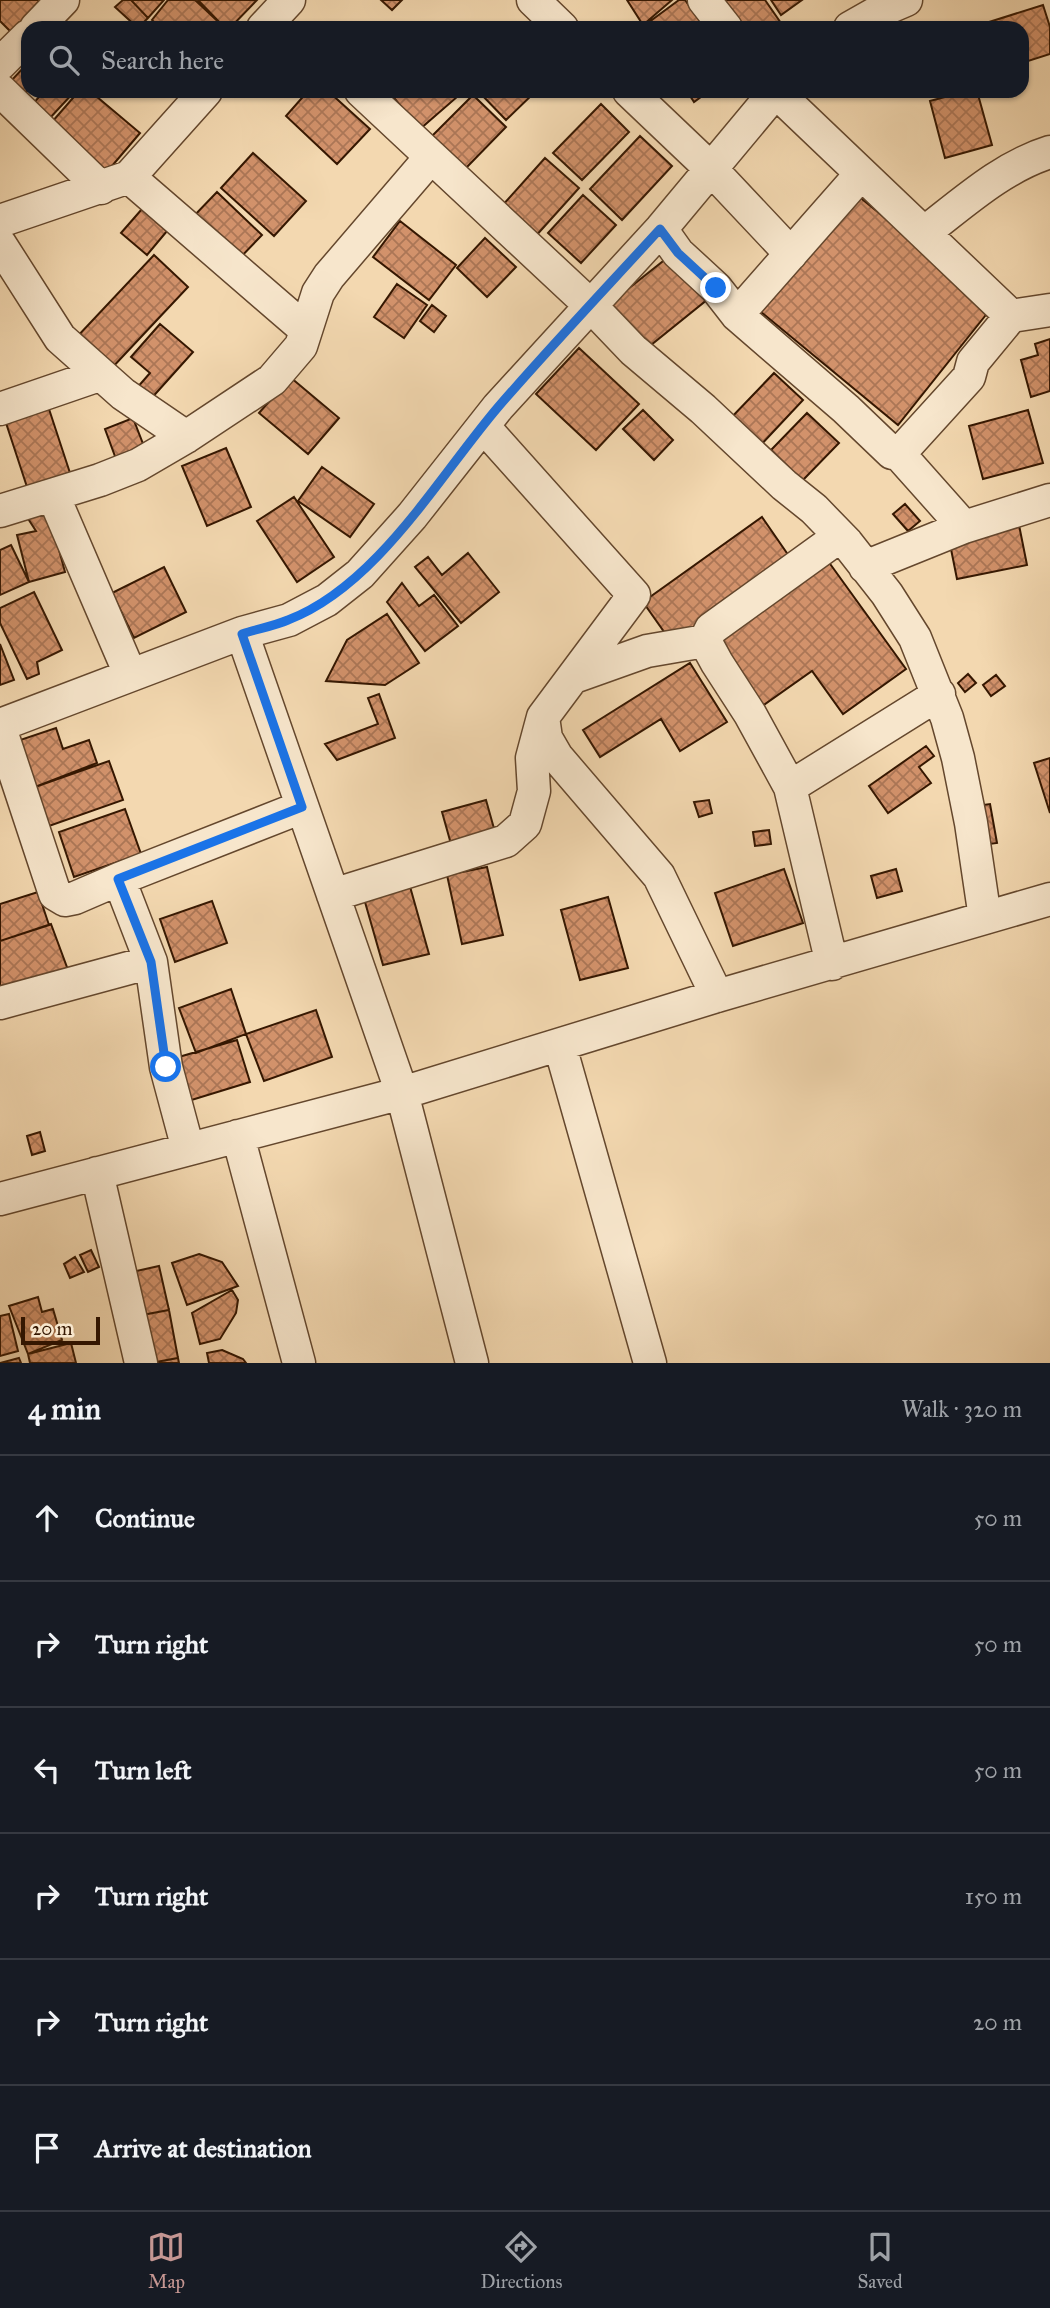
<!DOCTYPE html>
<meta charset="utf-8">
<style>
body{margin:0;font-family:"IM FELL Great Primer",serif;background:#242831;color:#f1f3f6}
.scale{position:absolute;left:21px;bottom:18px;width:79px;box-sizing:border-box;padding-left:7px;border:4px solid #351701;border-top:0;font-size:19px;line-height:24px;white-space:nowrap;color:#351701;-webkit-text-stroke:5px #f7e6cc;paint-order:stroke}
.stop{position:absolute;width:21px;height:21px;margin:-16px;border:5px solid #1a73e8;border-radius:50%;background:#fff}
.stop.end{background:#1a73e8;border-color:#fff;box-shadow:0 2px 7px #0008}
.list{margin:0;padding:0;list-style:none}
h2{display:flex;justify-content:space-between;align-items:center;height:91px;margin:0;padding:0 28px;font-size:30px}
h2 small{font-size:23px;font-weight:400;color:#9ea1a6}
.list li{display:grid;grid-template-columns:46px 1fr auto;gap:21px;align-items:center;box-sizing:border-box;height:126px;padding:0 28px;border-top:2px solid #363941}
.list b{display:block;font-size:26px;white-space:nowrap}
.list em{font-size:23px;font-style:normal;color:#9ea1a6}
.icon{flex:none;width:38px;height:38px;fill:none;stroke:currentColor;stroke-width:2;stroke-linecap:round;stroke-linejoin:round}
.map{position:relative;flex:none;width:1050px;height:1363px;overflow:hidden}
.search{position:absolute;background:#171b24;box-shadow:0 2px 5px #0004;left:21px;right:21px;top:21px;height:77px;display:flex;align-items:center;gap:18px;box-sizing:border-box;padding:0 24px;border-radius:21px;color:#9ea1a6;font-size:26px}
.sheet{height:847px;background:#171b24}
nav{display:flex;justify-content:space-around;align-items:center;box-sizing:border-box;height:98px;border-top:2px solid #363941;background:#171b24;font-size:19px;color:#9ea1a6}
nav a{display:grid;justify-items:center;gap:4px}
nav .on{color:#c59692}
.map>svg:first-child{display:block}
</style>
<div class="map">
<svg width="1050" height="1363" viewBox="0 0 1050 1363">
<defs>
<pattern id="building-cross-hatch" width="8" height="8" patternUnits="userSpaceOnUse" patternTransform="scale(1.75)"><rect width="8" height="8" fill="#d2926b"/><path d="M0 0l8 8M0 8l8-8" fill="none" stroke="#ab7656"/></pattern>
</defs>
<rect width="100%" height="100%" fill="#f3d8b0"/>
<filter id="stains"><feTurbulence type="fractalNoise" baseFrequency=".00286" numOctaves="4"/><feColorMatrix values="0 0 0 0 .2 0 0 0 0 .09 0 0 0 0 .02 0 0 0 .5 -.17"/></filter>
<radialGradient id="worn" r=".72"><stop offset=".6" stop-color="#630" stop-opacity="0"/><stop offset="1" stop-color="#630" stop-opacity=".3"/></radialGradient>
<path fill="url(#building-cross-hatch)" stroke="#351701" stroke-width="2" d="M0,0H40L12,33L0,21Z
M123,0H131L148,18L138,28L115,7Z
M131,0H164L148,18Z
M168,0H195L225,28H160L152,20Z
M198,0H257L230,28H225Z
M381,0H402L392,10Z
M627,0H672L643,25Z
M679,0H685L705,28H641Z
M722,0H765L783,26L780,28H729Z
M771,0H802L781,15Z
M1043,5L1050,27V54L1022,63V28H970Z
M28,48V90L22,95L10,82L26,65L20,58Z
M33,91H75L49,119L33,104L39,97Z
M79,91H90L140,133L106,173L52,122Z
M308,91H328L370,129L337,164L286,116Z
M403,91H452L457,97L420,129L394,98Z
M478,91H536L506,120Z
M687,91H709L694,102Z
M967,91H977L992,145L945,158L930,101Z
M473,95L506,127L465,169L432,136Z
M601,104L629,132L582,180L553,153Z
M640,136L672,166L622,220L590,189Z
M253,153L306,201L274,236L221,188Z
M545,158L579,188L534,238L501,207Z
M217,192L262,235L236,262L191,219Z
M583,195L616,225L581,263L548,233Z
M857,195L993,306L898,425L761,312Z
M142,209L167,231L147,255L121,233Z
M400,221L456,265L429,300L373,257Z
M485,238L516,267L487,297L457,268Z
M672,254L708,299L641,353L604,308Z
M154,255L188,287L109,371L75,339Z
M397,284L427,305L404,338L374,317Z
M432,305L446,316L434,332L420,321Z
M160,324L193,352L149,401L136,389L150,373L131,357Z
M1050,339V391L1031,397L1021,360L1038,355L1035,344Z
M579,348L639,404L596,450L536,394Z
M774,373L803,400L757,449L728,421Z
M290,377L339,418L308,454L259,413Z
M49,409L71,476L28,490L6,423Z
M643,410L673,440L654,460L623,429Z
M1028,410L1043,463L983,479L969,426Z
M807,413L839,443L802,481L771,450Z
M133,418L145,449L116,459L105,429Z
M226,448L251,507L207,526L182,466Z
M322,467L374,504L350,537L298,501Z
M294,497L334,557L297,582L257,521Z
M905,504L920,521L908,531L893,514Z
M47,505L65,572L29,582L17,535L36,531L27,517Z
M762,517L791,559L672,643L643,602Z
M1019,525L1027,565L957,579L949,539Z
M11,545L29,582L0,595V550Z
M468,553L499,592L461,623L415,567L428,557L442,575Z
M828,561L906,669L843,714L812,671L761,707L715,642Z
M164,567L186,612L134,638L112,593Z
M402,583L419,606L434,595L458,626L425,651L387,602Z
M34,592L62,650L37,662L39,674L27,679L0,623V608Z
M387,614L419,663L385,685L326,681L347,640Z
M0,644L14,680L0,685Z
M690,663L727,722L680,751L661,719L600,757L583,730Z
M968,674L976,683L965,692L958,683Z
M996,675L1005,686L991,696L983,685Z
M379,694L395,738L337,760L325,744L378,724L368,698Z
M56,728L63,749L89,740L97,763L35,787L17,741Z
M926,746L934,756L919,767L931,783L888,813L869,786Z
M1050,758V813L1034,763Z
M109,761L123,800L49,826L35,787Z
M486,800L495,832L451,844L442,812Z
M709,800L712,813L699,817L694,802Z
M990,804L997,843L982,845L975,806Z
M125,809L141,854L74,877L59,832Z
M769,830L771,844L755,846L753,832Z
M487,867L503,935L462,944L447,875Z
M784,869L803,923L733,946L715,893Z
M896,869L902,891L877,898L871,876Z
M409,883L429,954L383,965L363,895Z
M38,892L49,925L0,941V904Z
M608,897L628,968L580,980L561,910Z
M212,901L227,943L175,962L160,919Z
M51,924L68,970L2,994L0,987V941Z
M231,989L246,1034L196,1053L179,1008Z
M316,1010L332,1057L264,1081L246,1034Z
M237,1040L250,1082L185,1102L172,1059Z
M40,1132L45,1151L32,1155L27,1136Z
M91,1250L99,1267L88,1272L80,1255Z
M199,1254L222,1262L238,1286L187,1305L172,1263Z
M75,1257L84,1272L70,1278L64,1264Z
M159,1266L169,1310L142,1315L132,1272Z
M232,1290L238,1300L236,1313L220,1339L200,1344L192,1313Z
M38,1297L42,1312L53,1309L62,1340L28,1354L9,1306Z
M169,1310L178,1358L151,1363L142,1315Z
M9,1314L18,1351L0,1356V1316Z
M71,1343L76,1363H30L28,1354Z
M222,1350L243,1359L246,1363H209L207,1353Z
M19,1358L21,1363H0Z
M178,1358L179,1363H151Z"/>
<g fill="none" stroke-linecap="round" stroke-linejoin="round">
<g stroke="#64472d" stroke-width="35">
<path id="minor" d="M533,0L562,28
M704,0L726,28
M36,28L63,0
M263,28L289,0
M850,28L878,12L906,0
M0,64L28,36
M0,90L101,188
M361,91L590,305L633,350L703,409L784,485L814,509L847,543L887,594L915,638L947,718L958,758L971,823L985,918
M629,91L711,169L791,254
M775,91L1011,316
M129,177L306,330
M0,221L129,177L206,91
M661,229L678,253L716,288L737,315L846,409L892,453L899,454L964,527
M924,233C963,203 1002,167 1050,152
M0,244L60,338L123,394L186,437
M737,315L861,174
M0,409L99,375
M483,426L634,595L543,717L546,738L557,757L659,876L717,996
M899,454L969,377L973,362L1011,316L1050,310
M53,495L130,674
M0,511L100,480L138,465L186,437L272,380L301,346L318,293L329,276L431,157
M865,567L964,527L1050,500
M574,677L647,651L705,641
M0,725L242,633
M0,728L55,894L65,900L75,898L119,879L302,807
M790,787L939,694
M119,879L151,962L166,1067L188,1149
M333,895L506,841L525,824L534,791L532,758L543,717
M832,964L790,787L750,714L717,663L705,641L711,629L840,536
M0,1003L151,962
M560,1046L650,1363
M238,1136L299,1363
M97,1173L141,1363
M0,1199L402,1093L717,996L1050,899
M472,1363L402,1093L242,633L289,620L327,600L360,574L412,516L498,407L661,229L776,91"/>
</g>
<use href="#minor" stroke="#f7e6cc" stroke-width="32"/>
</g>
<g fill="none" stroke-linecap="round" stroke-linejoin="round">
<path stroke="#1a73e8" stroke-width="9" d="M166,1067L151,962L118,879L302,807L242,634C257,629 274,626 288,620C377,586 439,476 499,406C551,346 606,288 660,229L678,253L716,288"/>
</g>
<rect width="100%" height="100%" filter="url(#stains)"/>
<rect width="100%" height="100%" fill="url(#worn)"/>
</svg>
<div class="scale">20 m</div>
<div class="stop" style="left:166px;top:1067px"></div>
<div class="stop end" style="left:716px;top:288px"></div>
<div class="search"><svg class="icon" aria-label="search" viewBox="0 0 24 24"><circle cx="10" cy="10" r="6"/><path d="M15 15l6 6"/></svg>Search here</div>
</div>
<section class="sheet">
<h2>4 min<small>Walk · 320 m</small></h2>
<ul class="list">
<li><svg class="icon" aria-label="ahead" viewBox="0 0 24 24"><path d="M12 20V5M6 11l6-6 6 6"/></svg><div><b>Continue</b></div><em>50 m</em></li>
<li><svg class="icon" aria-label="right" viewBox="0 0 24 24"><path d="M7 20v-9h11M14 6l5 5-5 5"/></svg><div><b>Turn right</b></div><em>50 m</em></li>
<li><svg class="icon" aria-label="left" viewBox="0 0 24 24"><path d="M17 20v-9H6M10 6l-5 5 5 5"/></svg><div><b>Turn left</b></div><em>50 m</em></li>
<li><svg class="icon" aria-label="right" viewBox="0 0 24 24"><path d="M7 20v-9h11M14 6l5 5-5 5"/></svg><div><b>Turn right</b></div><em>150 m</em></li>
<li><svg class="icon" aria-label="right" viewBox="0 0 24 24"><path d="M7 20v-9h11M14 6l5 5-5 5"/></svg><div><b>Turn right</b></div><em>20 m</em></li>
<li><svg class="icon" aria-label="arrive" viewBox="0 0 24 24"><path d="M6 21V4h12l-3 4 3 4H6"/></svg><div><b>Arrive at destination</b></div></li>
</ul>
</section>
<nav>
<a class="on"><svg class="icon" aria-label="map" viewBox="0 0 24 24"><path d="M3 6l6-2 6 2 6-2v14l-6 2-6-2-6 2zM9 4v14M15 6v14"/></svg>Map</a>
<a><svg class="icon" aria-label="directions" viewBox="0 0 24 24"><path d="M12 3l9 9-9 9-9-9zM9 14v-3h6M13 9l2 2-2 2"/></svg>Directions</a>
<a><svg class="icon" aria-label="saved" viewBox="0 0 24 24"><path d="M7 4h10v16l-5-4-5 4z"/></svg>Saved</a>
</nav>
